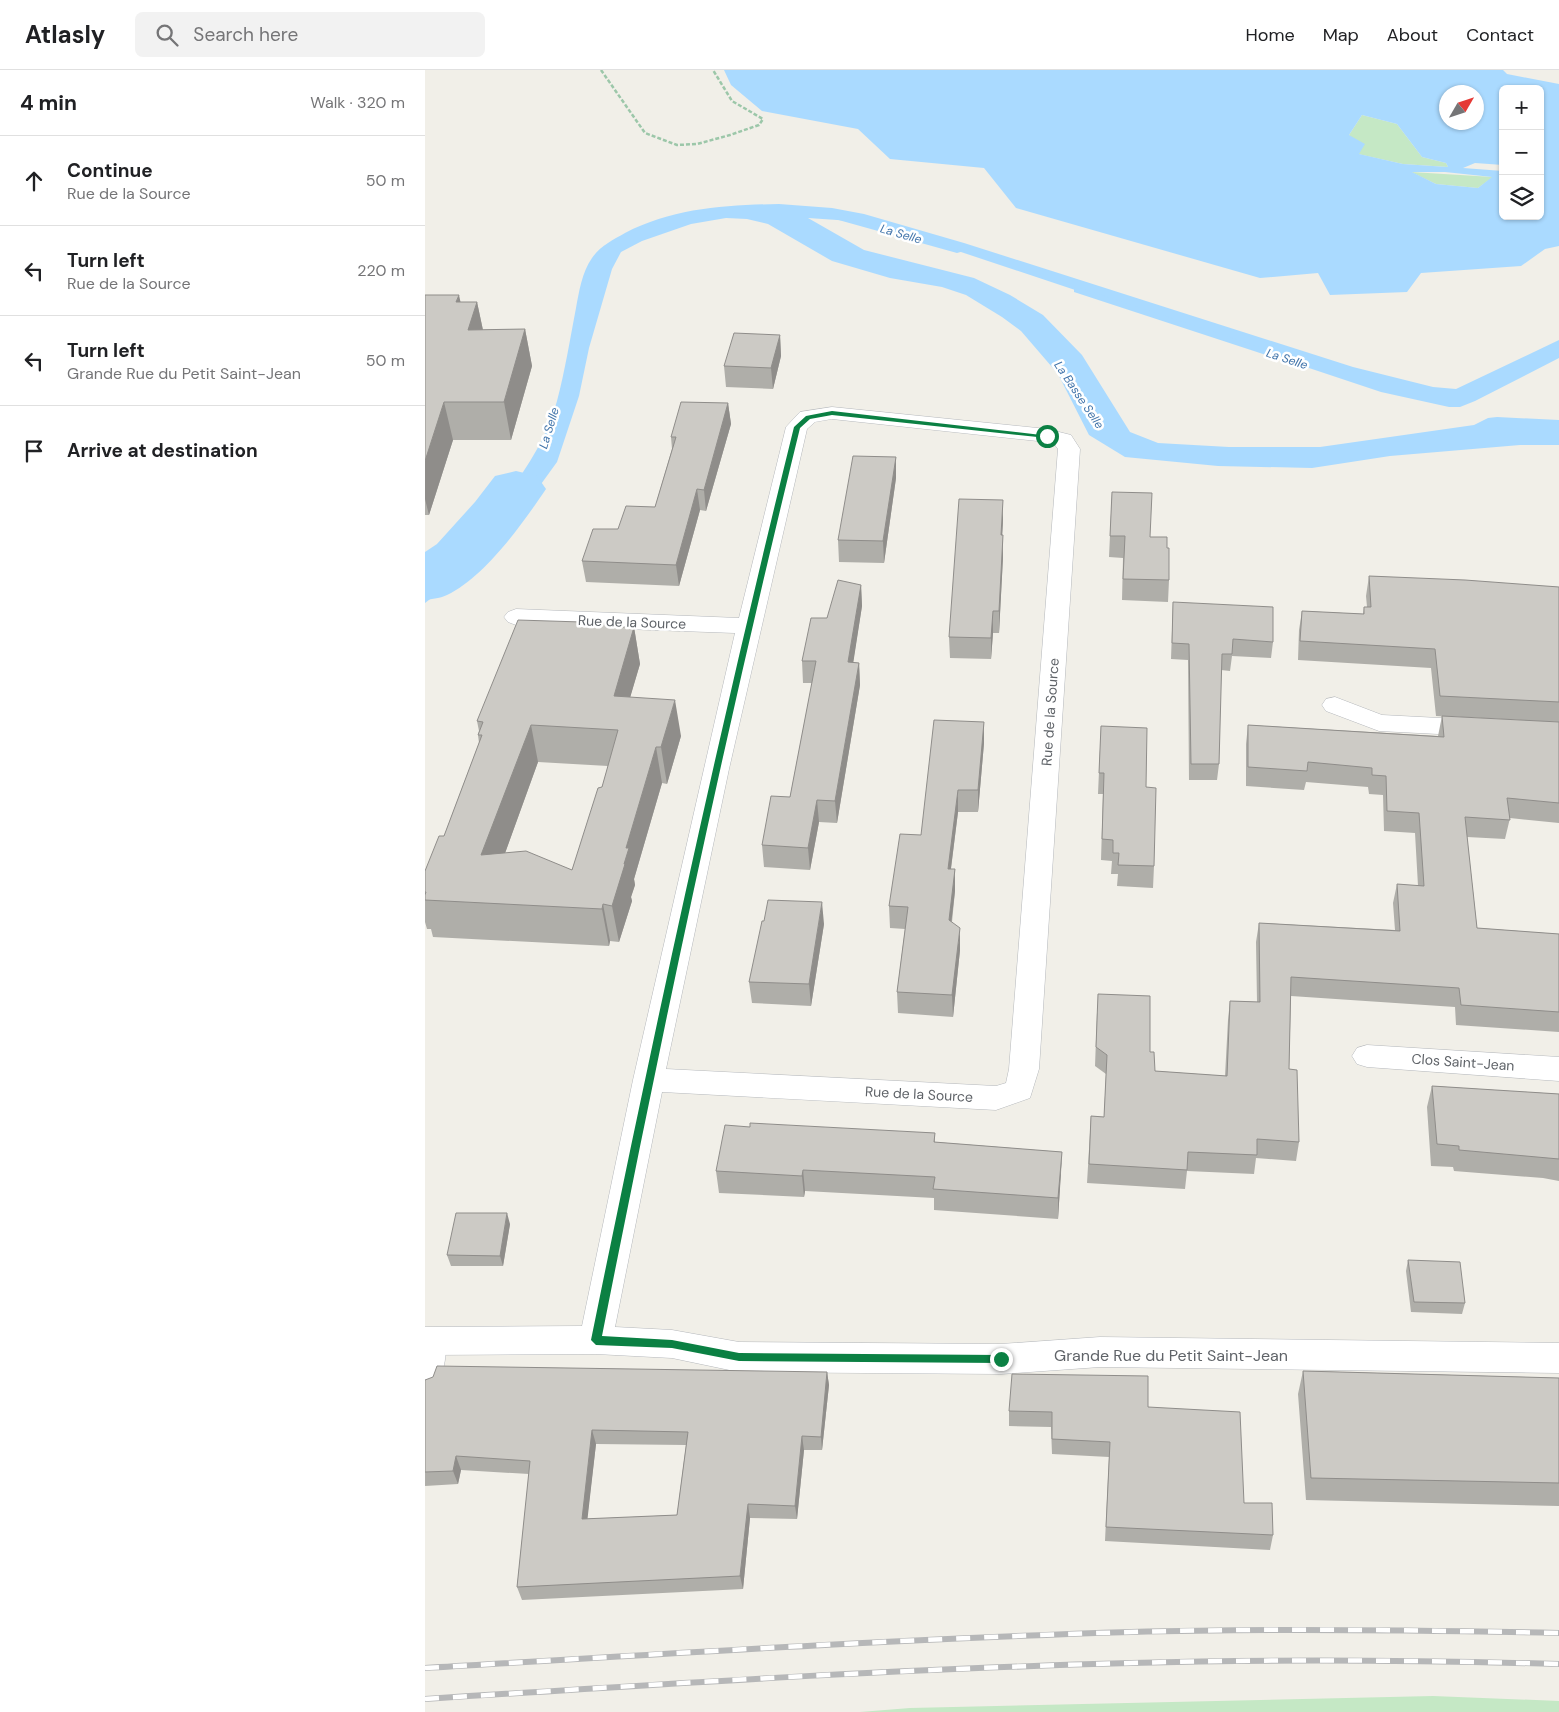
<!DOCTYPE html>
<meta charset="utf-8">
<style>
body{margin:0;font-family:"DM Sans",sans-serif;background:#f2f2f2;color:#202124}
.controls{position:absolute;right:15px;top:15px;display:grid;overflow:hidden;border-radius:8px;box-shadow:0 1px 4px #0004}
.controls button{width:45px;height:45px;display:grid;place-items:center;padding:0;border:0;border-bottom:1px solid #e0e0e0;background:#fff;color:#202124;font:25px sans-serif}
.compass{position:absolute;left:1014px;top:15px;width:45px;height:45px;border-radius:50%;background:#fff;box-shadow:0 1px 4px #0004;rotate:51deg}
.stop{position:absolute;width:15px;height:15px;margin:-11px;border:4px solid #0b8043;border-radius:50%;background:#fff}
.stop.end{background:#0b8043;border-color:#fff;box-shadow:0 1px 5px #0008}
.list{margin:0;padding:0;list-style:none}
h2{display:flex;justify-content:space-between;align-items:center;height:65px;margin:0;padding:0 20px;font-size:21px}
h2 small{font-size:16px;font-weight:400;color:#757577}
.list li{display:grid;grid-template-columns:32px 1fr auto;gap:15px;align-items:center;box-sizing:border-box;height:90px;padding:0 20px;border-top:1px solid #e0e0e0}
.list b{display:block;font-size:19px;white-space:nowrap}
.list p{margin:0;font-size:16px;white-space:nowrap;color:#757577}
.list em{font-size:16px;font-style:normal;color:#757577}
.icon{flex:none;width:28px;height:28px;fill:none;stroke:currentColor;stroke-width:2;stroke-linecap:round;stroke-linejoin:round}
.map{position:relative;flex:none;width:1134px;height:1642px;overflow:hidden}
header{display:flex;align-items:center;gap:30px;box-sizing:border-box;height:70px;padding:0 25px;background:#fff;border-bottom:1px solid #e0e0e0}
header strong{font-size:24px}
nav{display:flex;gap:28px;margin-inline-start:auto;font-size:18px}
.search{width:350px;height:45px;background:#f2f2f2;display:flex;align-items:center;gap:12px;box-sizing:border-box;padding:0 18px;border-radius:8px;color:#757577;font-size:19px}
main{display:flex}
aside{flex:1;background:#fff}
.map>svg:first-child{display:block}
</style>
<header>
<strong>Atlasly</strong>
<div class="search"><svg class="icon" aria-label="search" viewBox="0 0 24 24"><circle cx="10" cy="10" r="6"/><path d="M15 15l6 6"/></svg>Search here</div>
<nav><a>Home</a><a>Map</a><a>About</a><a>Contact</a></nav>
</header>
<main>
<aside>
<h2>4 min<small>Walk · 320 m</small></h2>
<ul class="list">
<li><svg class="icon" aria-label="ahead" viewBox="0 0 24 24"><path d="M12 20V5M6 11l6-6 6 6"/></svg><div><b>Continue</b><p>Rue de la Source</p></div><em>50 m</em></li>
<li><svg class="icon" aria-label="left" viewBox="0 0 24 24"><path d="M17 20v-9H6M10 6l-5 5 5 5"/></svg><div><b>Turn left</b><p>Rue de la Source</p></div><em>220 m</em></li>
<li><svg class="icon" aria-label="left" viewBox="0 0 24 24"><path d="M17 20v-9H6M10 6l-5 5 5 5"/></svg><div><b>Turn left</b><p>Grande Rue du Petit Saint-Jean</p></div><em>50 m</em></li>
<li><svg class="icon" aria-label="arrive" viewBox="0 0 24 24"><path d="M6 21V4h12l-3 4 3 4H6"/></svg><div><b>Arrive at destination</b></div></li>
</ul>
</aside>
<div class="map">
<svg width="1134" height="1642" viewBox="0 0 1134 1642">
<rect width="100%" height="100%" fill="#f1efe8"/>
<path fill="#c5e8c5" d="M937,45L972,54L997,87L1021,93L1023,97L978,94L933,84L924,65Z
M986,102L1068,107L1053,118L1011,114Z
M1008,1626L1134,1631V1642H435L485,1638Z"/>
<path fill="#aadaff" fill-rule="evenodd" d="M299,0H1078L1082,4L1134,14V176L1120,179L1096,196L996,203L982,222L905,225L893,203L835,208L591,138L559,98L465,89L433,59L337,41L306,15ZM1078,19H1115V146H1078V101L1038,98L1050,93L1078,95ZM1052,22V52H1022V22ZM937,45L972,54L997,87L1021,93L1023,97L978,94L934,84L940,74L924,65ZM987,102H1020L1067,107L1053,118L1011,114Z
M354,134L407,138L439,144L539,173L928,297L1008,317L1031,319L1134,270V288L1050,331L1035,337H1024L956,322L512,174L427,151L383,148L439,180L549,208L585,225L618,245L657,285L705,362L733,373L804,377H895L1049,355L1063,348L1072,347L1134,350V375H1095L965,386L887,398L793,396L700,387L664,365L633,304L596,261L577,247L541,225L517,217L465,208L407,191L343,154L322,149L301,148L266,154L217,171L196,182L187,199L164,278L154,326L132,392L85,457L34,507L0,533V511C27,499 49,468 67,445C94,409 120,375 132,331C140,301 145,269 151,238C154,222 157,202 167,188C175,176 188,170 200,163C249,138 300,135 354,134Z"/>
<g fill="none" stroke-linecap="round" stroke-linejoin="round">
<path fill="#aadaff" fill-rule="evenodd" d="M410,145H416L539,181L532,183L410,149Z
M652,217L844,280L846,282L841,285L838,284L649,222V218Z"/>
<path fill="#aadaff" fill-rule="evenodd" d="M91,401L112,406L121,419C98,453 60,507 22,525C16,528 7,529 0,530V482L12,474L50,432L70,406Z"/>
<g stroke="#b5b8bc" stroke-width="1">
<path id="service" d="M7,1258L18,1262C25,1278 18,1304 11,1320L0,1324V1260Z"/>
</g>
<g stroke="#b5b8bc" stroke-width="1">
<path id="minor" d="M407,337L622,359L646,365L655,379L614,999L605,1028L571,1040L237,1022L190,1257L247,1260L314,1272L576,1274L675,1267L1134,1273V1303L675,1297L576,1304L314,1302L247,1288L171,1284L0,1285V1257L157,1256L208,1010L310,563L91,555L83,552L79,547L83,542L91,539L314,548L361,357L375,342ZM407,349L622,372L630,375L633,379L584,999L581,1013L571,1016L241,999L304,699L382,359L390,352Z
M910,627L957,645L1053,650L1062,652L1066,658L1062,664L1053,666L954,661L901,641L897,635L901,629Z
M942,975L1134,987V1011L942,997L932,994L927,986L932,978Z"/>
</g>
<path stroke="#9cc7a9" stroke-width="2.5" stroke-dasharray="4 2" stroke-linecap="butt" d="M176,0L220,63L252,75L272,74L305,65L334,55L338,49L307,31L288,0"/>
<use href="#service" fill="#fff" fill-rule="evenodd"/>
<use href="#minor" fill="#fff" fill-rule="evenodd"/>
<g stroke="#b6b7b8" stroke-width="6">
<path id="rail" d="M0,1598C235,1584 471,1569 706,1562C849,1558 991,1560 1134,1563
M0,1629C235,1614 471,1599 706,1593C849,1589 991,1590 1134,1594"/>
</g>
<use href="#rail" stroke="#fff" stroke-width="4.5" stroke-dasharray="14" stroke-linecap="butt"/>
</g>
<path fill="#afaea9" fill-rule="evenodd" d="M0,225L36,232H52L58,260L100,259L107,296L86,370H28L4,445H0Z
M355,265L356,286L348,319L301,317L299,296Z
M303,333L306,354L281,441L275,440L254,516L161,512L157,491L193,459L230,437L247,379L246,367Z
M471,387V408L459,493L414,492L413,470Z
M687,422L725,467L742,478L744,510L743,532L697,530L698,488L684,487Z
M578,451L577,465L578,487L574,563H568L566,589L525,588L524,567Z
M944,506L1134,517V652L1011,646L1006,598L873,590L874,560L877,541L938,544L939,537H942L941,526Z
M436,515L437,536L428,592L434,593L435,615L412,753L394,752L385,800L339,797L337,775L365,727L387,613H378L377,591L402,548Z
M748,532L848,572L846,588L807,586L805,601L796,600L794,694L792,710H764L763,590L746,589Z
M189,557H209L215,594L205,627L256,666L242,714L237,713L209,809L210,815L206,827L207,831L194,872L185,871L184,876L8,867L6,859H2L0,852V801L19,766L54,673L53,665L54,661L52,651ZM113,692L183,696L177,717L147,800L80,783Z
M1017,646L1134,652V753L1085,748L1080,769L1042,767L1052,858L1134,864V962L1031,955L1030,937L866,926L864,999L874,1072L871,1091L831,1088L829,1104L762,1101L760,1119L662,1113L666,1046L679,1047L681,1004L670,996L672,943L725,982L730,1001L800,1006L803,950L805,931L832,932L831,872L834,853L970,860L968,833L972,814L993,816L990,763L959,761L958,725L944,724L943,717L881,712L879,720L821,716V674L823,655L1013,666Z
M559,652V673L553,742H533L526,799H530V821L527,852L535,880L528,947L473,943L472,922L480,859L465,858L464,836L496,765Z
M676,656L721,717L729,796L728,818L692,816L693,804H686L687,791L676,790L678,724H673Z
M399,854L386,936L327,933L324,912Z
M1007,1016L1134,1024V1111L1118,1108L1029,1101L1028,1097L1006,1096L1002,1037Z
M325,1057L510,1063V1072L637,1082L633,1149L509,1140V1128L380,1121L379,1127L294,1123L291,1101Z
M85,1154L78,1196H26L22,1185Z
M983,1190L1040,1233L1037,1244L986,1242L981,1201Z
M878,1301L1134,1308V1436L881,1430L873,1324Z
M402,1302L404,1315L397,1380H379L372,1449L325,1448L318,1519L97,1530L92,1517L104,1404L36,1400L33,1414L0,1416V1310ZM171,1374L261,1375L252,1445L162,1449Z
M723,1337L819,1433L848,1465L845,1480L680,1471L684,1387L627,1384L626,1357L584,1356V1341Z"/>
<path fill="#8f8d8a" d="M34,225L42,262L31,232Z
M52,232L60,270L43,260Z
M100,259L107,296L86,370L79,332Z
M355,265L356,286L348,319L346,298Z
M19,332L28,370L4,445L0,429V391Z
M303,333L306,354L281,441L279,420Z
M471,387V408L459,493L458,471Z
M272,419L275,440L254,516L251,495Z
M578,430V451L576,487V465Z
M578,465V487L574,563V541Z
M436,515L437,536L425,614L423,592Z
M568,541V563L566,589V568Z
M209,557L215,594L195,662L189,626Z
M434,593L435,615L412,753L410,731Z
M250,630L256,666L242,714L236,677Z
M559,652V673L553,742V720Z
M106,655L113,692L66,822L56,785Z
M231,677L237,713L209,809L210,815L206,827L207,831L194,872L187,836L199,794L201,778Z
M533,720V742L523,821V799Z
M392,730L394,752L385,800L383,778Z
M530,799V821L524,871V850Z
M397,832L399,854L386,936L384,914Z
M178,834L185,871L184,876L177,839Z
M535,858V880L528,947L527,925Z
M637,1082L636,1103L633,1149V1128Z
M378,1100L380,1121L379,1127L377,1106Z
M82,1143L85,1154L78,1196L75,1186Z
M402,1302L404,1315L397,1380L396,1367Z
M167,1360L171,1374L161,1462L157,1449Z
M377,1366L379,1380L372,1449L370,1436Z
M31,1386L36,1400L33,1414L28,1401Z
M323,1434L325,1448L318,1519L315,1506Z"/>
<path fill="#cccac5" stroke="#8f8d8a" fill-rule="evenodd" d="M0,225H34L31,232H52L43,260L100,259L79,332H19L0,391Z
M309,263L355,265L346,298L299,296Z
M256,332L303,333L279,420L272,419L251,495L157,491L168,459H193L201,436L230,437L251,367H246Z
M428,386L471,387L458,471L413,470Z
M687,422L727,423L725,467H742V478H744V510L698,509L700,466H685Z
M534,429L578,430L576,465H578L574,541H568L566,568L524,567Z
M944,506L1040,510L1134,517V632L1015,626L1010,579L875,571L877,541L939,544V537H946Z
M413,510L436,515L423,592L434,593L410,731L392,730L383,778L337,775L346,726L365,727L391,591H377L386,548H402Z
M748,532L848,537V572L808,569L807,584H797L794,694H766L764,574L747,573Z
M93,550L188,553L187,557H209L189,626L250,630L236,677H231L201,778H204L199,794H200L187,836L178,834L177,839L0,830V825L1,822H0V801L14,766H19L57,665H53L58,652L52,651ZM106,655L193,660L177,717L173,718L147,800L101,781L56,785Z
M1017,646L1134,652V733L1082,728L1085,750L1040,747L1052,858L1134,864V942L1036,935L1034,918L866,907L864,999L872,1000L874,1072L832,1069V1085L763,1082L762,1100L664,1094L666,1046L679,1047L682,985L671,977L673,924L725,926V982H729L730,1001L802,1006L805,931L835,932L834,853L975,861L972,814L999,816L994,743L962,741L961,706L947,705V698L883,692L882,701L823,697V655L1019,667Z
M509,650L559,652L553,720H533L523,799H530L524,850L535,858L527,925L472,922L483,837L464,836L475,764L496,765Z
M676,656L722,658L721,717L731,718L729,796L693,795L694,783H688V770L677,769L679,703H674Z
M343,830L397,832L384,914L324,912L337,851H339Z
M1007,1016L1134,1024V1089L1034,1080V1076L1012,1074Z
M325,1053L510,1063L509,1072L637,1082L633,1128L508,1119L510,1107L378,1100L377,1106L291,1101L300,1055L325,1057Z
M31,1143H82L75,1186L22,1185Z
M983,1190L1035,1192L1040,1233L989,1232Z
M12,1296L402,1302L396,1367L377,1366L370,1436L323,1434L315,1506L92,1517L105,1391L31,1386L28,1401L0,1402V1310L8,1307ZM167,1360L263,1362L252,1445L157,1449Z
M878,1301L1134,1308V1413L886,1408Z
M587,1304L723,1306V1337L815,1342L819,1433H847L848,1465L681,1457L685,1372L627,1369V1342L584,1341Z"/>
<path fill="#0b8043" d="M407,341L625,366L622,368L407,345L385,349L375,358C301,659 237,962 177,1266L247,1270L314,1283L576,1285L581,1289L576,1293L314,1291L247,1278L171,1275L166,1270C228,965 294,660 369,357L381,346Z"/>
<g text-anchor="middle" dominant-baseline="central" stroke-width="5" stroke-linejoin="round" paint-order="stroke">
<g font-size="12" font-style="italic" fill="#4174aa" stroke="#fff">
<text transform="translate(476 164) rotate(16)">La Selle</text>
<text transform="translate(862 289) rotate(18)">La Selle</text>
<text transform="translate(654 325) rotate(56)">La Basse Selle</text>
<text transform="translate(124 358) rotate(-73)">La Selle</text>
</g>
<g font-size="14" fill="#5f6368" stroke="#fff">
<text transform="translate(207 552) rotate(2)">Rue de la Source</text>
<text transform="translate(625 642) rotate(-86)">Rue de la Source</text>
<text transform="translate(1038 992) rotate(4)">Clos Saint-Jean</text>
<text transform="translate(494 1024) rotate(3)">Rue de la Source</text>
</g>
<g font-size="16" fill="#5f6368" stroke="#fff">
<text x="746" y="1285">Grande Rue du Petit Saint-Jean</text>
</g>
</g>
</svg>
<div class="controls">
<button>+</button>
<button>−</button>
<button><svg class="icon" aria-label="layers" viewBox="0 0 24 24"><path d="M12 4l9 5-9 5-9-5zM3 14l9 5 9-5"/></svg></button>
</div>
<svg class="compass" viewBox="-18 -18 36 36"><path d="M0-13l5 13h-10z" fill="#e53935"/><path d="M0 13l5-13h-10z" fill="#757577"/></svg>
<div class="stop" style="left:622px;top:366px"></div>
<div class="stop end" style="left:576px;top:1289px"></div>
</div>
</main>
